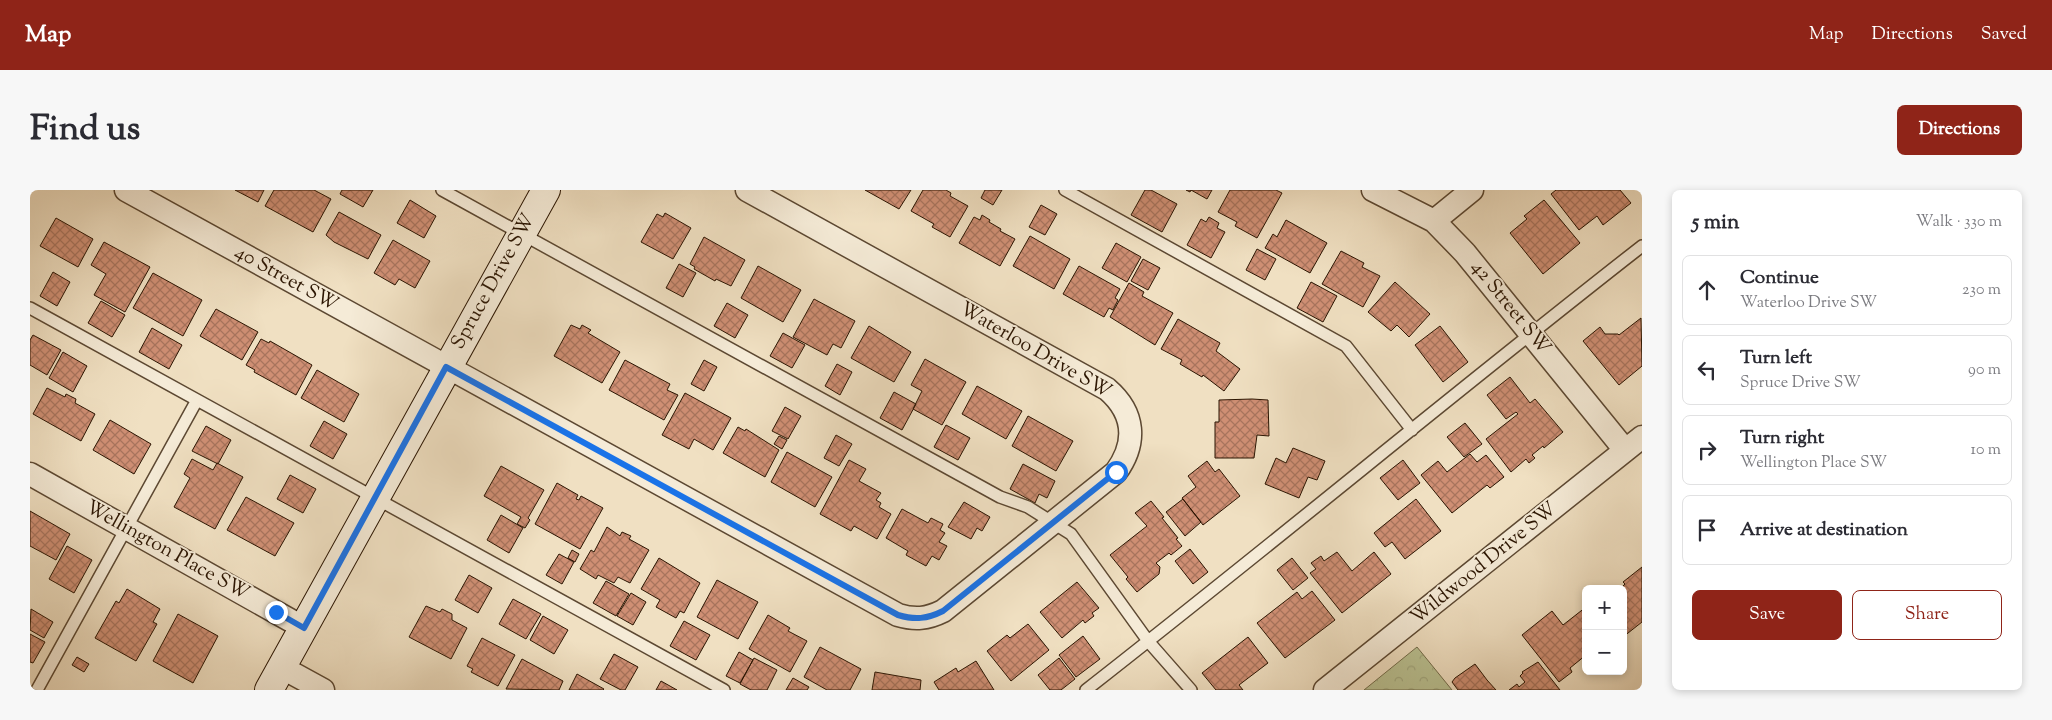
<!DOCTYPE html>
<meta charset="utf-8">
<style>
body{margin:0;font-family:"Sorts Mill Goudy",serif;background:#f7f7f7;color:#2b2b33}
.controls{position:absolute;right:15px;bottom:15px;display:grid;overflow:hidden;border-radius:8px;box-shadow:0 2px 8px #0003}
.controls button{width:45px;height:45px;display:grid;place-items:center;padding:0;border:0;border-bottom:1px solid #e1e1e2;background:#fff;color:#2b2b33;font:25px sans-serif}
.stop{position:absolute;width:15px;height:15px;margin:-11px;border:4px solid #1a73e8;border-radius:50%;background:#fff}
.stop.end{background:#1a73e8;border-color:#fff;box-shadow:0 1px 5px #0008}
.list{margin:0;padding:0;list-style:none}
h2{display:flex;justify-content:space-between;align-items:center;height:65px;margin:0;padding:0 20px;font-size:21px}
h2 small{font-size:16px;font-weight:400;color:#7c7c81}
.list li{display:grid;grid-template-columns:32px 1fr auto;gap:15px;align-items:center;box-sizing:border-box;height:70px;margin:0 10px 10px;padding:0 10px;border:1px solid #e1e1e2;border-radius:8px}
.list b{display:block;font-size:19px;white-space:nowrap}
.list p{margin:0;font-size:16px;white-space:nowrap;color:#7c7c81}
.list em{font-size:16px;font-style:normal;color:#7c7c81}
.actions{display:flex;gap:10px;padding:15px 20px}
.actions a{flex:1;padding:11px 0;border:1px solid #8f2418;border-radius:8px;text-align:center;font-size:18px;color:#8f2418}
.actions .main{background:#8f2418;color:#fff}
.icon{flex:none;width:28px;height:28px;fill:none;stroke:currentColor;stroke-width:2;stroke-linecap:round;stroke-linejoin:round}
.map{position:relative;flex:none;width:1612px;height:500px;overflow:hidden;border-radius:8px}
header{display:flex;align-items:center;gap:30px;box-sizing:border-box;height:70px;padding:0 25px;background:#8f2418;color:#fff}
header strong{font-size:24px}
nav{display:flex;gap:28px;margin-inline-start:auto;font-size:18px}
.intro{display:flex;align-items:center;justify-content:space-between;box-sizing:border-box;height:120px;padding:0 30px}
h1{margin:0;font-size:35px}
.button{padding:12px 22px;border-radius:8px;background:#8f2418;color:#fff;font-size:18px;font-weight:700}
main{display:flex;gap:30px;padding:0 30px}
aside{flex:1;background:#fff;border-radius:8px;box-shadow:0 2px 8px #0003}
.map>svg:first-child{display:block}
</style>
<header>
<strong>Map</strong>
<nav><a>Map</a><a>Directions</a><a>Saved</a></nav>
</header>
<div class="intro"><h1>Find us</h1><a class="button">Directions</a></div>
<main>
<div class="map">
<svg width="1612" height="500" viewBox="0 0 1612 500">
<defs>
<pattern id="forest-crowns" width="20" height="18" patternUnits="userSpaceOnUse" patternTransform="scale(1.25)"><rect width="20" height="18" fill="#bac293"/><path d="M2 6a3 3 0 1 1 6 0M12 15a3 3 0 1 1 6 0" fill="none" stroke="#a0a67d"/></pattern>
<pattern id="building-cross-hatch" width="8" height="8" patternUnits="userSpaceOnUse" patternTransform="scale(1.25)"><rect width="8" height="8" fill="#cf8f74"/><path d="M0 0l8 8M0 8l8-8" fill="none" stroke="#a8745d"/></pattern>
</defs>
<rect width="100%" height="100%" fill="#f0e0c2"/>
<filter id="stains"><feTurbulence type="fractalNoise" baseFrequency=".004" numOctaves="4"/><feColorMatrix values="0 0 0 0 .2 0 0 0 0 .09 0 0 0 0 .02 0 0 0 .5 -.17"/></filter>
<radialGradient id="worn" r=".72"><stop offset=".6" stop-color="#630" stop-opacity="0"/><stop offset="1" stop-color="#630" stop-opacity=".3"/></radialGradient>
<path fill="url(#forest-crowns)" stroke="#726c4a" d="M1387,457L1422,500H1334Z"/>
<path fill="url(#building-cross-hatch)" stroke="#2b1502" d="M205,0H234L228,12Z
M244,0H284L301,9L283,42L235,16Z
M312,0H343L333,17L310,4Z
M835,0H881L869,19Z
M893,0H916L921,3L920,6L938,16L920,47L902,37L904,34L881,21Z
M955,0H972L963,15L951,8Z
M1115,0H1121L1147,14L1132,42L1101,25Z
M1156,0H1182L1177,9L1161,0L1160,2Z
M1200,0H1246L1252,3L1227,48L1205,36L1207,32L1188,22Z
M1526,0H1590L1601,13L1573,35L1567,26L1549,40L1521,4Z
M380,10L406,26L394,48L367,33Z
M1514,10L1550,53L1513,84L1480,43L1497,29L1494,26Z
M1011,15L1027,24L1015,45L999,37Z
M309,22L351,45L338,69L304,52L296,45Z
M635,23L661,38L643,69L611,52L627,24L633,27Z
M952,25L960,30L959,32L971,39L970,41L985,49L970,76L929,53L944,27L950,30Z
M1179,27L1189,33L1187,38L1195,42L1181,68L1157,55L1171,29L1176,32Z
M26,28L63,49L48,77L10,56Z
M1256,30L1297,53L1280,83L1235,58L1243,44L1247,47Z
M1000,46L1040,69L1024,99L983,76Z
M674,47L715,70L701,96L686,89L685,91L664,79L665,77L660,74Z
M363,50L400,71L385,98L369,89L365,95L344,83Z
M74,52L120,77L95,122L64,105L76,84L61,75Z
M1086,53L1111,67L1097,92L1072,78Z
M1227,59L1246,69L1235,90L1216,80Z
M1311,61L1334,73L1332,77L1350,86L1333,117L1292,94Z
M1113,69L1130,78L1118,100L1101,91Z
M649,74L666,83L653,107L636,98Z
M728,76L771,100L753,132L711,108Z
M1049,76L1090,99L1085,108L1088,110L1083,120L1079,118L1074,127L1033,104Z
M23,82L40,92L27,116L10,106Z
M123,83L172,110L153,146L103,118Z
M1281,92L1307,106L1293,132L1267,118Z
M1365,92L1400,124L1379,147L1367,135L1361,141L1338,122Z
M1099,93L1114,102L1112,106L1143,123L1125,155L1080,127Z
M784,109L825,131L811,158L803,154L797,165L763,147Z
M71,111L95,125L82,147L58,133Z
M697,113L718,125L705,148L684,136Z
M186,119L228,142L212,170L170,146Z
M1611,128L1612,176L1589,195L1553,151L1570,137L1575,144H1588L1589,145Z
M1148,129L1190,153L1186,161L1210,179L1194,201L1173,185L1172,187L1150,174L1152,170L1131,159Z
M541,135L550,139L552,135L561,140L558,143L590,162L572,193L524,166Z
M839,136L881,162L864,192L821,168Z
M1410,136L1438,172L1413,192L1385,155Z
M122,138L152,155L139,179L109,162Z
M753,143L775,155L762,178L740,166Z
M3,145L31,160L17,185L0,175V150Z
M231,149L239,153L240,151L282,175L266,205L224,182L225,180L216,175Z
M33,162L57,176L43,202L19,188Z
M895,169L936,192L912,235L883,219L892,201L881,195Z
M595,170L640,194L637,200L648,205L634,230L579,200Z
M674,170L687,177L674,201L661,194Z
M807,174L822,182L810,205L795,196Z
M287,180L329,204L314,232L271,208Z
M1480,187L1500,213L1505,209L1533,242L1514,258L1513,256L1502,265L1505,268L1499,273L1496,269L1481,282L1456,249L1488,224L1486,222L1476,229L1457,205Z
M947,196L992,221L976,249L932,224Z
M17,198L35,207L36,204L46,209L45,213L65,224L51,251L3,224Z
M864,202L886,214L872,240L850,228Z
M655,203L701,228L683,260L664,249L659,259L632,245Z
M1222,209L1238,210L1239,246L1227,245L1224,268H1185V232H1189V210Z
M755,217L771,226L758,249L742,241Z
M998,226L1043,251L1026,281L982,256Z
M80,230L121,254L104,284L63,260Z
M294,231L317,244L303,269L280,256Z
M1435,233L1452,254L1434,267L1417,247Z
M916,235L940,248L928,270L904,257Z
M176,236L201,250L188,274L162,261Z
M708,237L715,241L716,239L749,260L735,287L693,263Z
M806,245L822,254L809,276L794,268Z
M749,246L757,250L752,259L744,254Z
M1263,258L1295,271L1287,290L1278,287L1269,308L1235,294L1246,268L1256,273Z
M757,262L802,287L785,317L741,292Z
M1440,264L1447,272L1456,265L1474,287L1460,298L1457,295L1422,323L1391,285L1408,271L1417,282Z
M162,269L183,280L187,273L213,287L185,339L144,317L160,288L154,284Z
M819,270L836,279L829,291L851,303L846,310L851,313L849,317L861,324L847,349L824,336L821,341L790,324Z
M1373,270L1390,293L1368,310L1350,288Z
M1177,271L1185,282L1189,279L1210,306L1173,335L1152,308L1166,297L1158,286Z
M993,274L1025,291L1017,308L1009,304L1005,313L980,299Z
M471,276L514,300L498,328L500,330L495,338L487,334L491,327L454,306Z
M260,285L286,299L273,323L247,309Z
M527,293L548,305L546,309L549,310L551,306L573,318L550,359L505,334Z
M216,307L264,333L245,366L197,340Z
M1153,309L1171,332L1155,346L1136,322Z
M1386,309L1411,341L1375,369L1362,352L1355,357L1344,343Z
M1121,311L1134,327L1132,328L1148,348L1146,349L1152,356L1141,365L1139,363L1126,373L1130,377L1129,384L1107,402L1096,389L1098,387L1080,365L1117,336L1105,323Z
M934,312L960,327L952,341L947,338L941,349L918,337Z
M872,319L898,333L901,328L913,334L910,340L915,343L909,352L917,356L909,370L902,366L896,376L876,365L878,361L856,348Z
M0,321L40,344L26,370L0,356Z
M471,325L493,338L479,363L457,350Z
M577,337L590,346L592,342L601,346L599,349L619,360L600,393L588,387L584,393L568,385L566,389L550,379L561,360L564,362Z
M37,356L62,370L44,403L19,389Z
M1160,359L1178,382L1163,394L1145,371Z
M542,360L549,364L545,372L538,368Z
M1307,362L1322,381L1344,362L1361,384L1312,423L1280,383L1286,379L1281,373L1291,366L1294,371Z
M529,364L544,372L532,394L516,385Z
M629,368L670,393L654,423L650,421L646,428L626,417L630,410L611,399Z
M1262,368L1278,388L1263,400L1247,380Z
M1612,377V432L1593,447V399H1590L1595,394L1593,392Z
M439,385L462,398L448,423L425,410Z
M687,390L728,412L708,449L667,427Z
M576,391L599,404L586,426L563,413Z
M1047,392L1069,418L1062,423L1064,426L1055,433L1053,430L1032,448L1010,422Z
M97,399L130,419L123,432L127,434L106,471L65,448L86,411L89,413Z
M1282,401L1305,430L1255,468L1227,433L1267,402L1272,409Z
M601,403L616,412L603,435L587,426Z
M483,409L511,424L496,449L469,434Z
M396,416L410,422L412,419L422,424V430L437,438L421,469L379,447Z
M1556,417V465L1540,478L1542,482L1529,492L1492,445L1522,421L1533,435Z
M1,419L23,432L14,448L0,440Z
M148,424L188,446L163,493L123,471Z
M738,425L760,438L758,441L777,451L760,482L719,459Z
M513,426L538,440L524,464L500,450Z
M654,431L680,445L666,470L640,456Z
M998,434L1019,460L981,491L957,461L977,445L980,448Z
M0,444L15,452L3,473L0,472Z
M1053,446L1070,469L1046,487L1029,465Z
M1218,447L1238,473L1209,495L1213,500H1186L1172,483Z
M452,448L485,465L468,496L441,482L443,479L437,476Z
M790,457L831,479L820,500H797L774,487Z
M709,462L723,470L710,493L696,486Z
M584,464L608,477L595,500H591L570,489Z
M47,467L59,474L54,482L42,475Z
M724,468L747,480L737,500H721L710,494Z
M1029,468L1045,489L1031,500H1020L1008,485Z
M492,469L533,491L529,500L476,499Z
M946,471L964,500H909L904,492L926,478L928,482Z
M1508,472L1530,500H1479L1487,494L1489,497L1495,492L1490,486L1493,483L1492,482Z
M1445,474L1457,490L1466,500H1428L1422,492L1425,488Z
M845,482L891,490L890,500H842Z
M547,484L574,499L573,500H539Z
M763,488L779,497L777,500H756Z
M631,491L647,500H626Z"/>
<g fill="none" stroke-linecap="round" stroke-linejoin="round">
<g stroke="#5c4832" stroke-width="14">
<path id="lane" d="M412,0L970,307L998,317L1041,344L1118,451L1161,500
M1035,0L1316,156L1382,240
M0,118L694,500
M7,500L167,210
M1056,500C1243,354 1425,202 1612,56"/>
</g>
<g stroke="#5c4832" stroke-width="25">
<path id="street" d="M96,0L868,425C885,430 897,429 913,421L1086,282C1107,253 1105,223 1077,199L717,0
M1343,0L1404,31L1435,63L1595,260
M1404,31L1442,0
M0,284L274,438
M251,477L293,500
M1295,500L1612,247"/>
</g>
<g stroke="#2b1502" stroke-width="30">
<path id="secondary" d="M239,500L516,0"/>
</g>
<use href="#lane" stroke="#f5ebd7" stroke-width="11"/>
<use href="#street" stroke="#f5ebd7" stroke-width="22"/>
<use href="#secondary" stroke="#f5ebd7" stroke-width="28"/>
</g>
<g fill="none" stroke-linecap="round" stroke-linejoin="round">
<path stroke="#1a73e8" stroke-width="6" d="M246,422L274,438L416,177L868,425C885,430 897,429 913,421L1086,282"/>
</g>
<g text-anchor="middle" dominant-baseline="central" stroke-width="4" stroke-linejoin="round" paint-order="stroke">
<g font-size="20" fill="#2b1502" stroke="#f5ebd7">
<text transform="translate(256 89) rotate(29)">40 Street SW</text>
<text transform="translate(464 92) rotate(-61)">Spruce Drive SW</text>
<text transform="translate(1480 118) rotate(51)">42 Street SW</text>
<text transform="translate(1005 161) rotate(30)">Waterloo Drive SW</text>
<text transform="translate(137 361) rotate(29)">Wellington Place SW</text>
<text transform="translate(1454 374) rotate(-39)">Wildwood Drive SW</text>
</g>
</g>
<rect width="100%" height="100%" filter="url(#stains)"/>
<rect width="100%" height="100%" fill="url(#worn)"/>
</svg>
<div class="controls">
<button>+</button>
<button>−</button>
</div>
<div class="stop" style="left:1086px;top:282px"></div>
<div class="stop end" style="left:246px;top:422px"></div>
</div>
<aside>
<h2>5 min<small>Walk · 330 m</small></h2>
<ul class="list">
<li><svg class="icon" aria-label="ahead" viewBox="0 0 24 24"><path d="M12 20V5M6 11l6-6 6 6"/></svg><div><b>Continue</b><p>Waterloo Drive SW</p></div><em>230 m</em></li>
<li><svg class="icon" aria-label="left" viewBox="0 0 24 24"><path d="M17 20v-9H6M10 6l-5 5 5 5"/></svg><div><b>Turn left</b><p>Spruce Drive SW</p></div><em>90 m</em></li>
<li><svg class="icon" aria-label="right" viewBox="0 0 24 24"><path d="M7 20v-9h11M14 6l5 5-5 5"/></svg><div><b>Turn right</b><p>Wellington Place SW</p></div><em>10 m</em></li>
<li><svg class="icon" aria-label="arrive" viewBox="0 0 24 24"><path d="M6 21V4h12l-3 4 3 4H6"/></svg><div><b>Arrive at destination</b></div></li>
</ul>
<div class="actions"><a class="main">Save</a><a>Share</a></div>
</aside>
</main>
